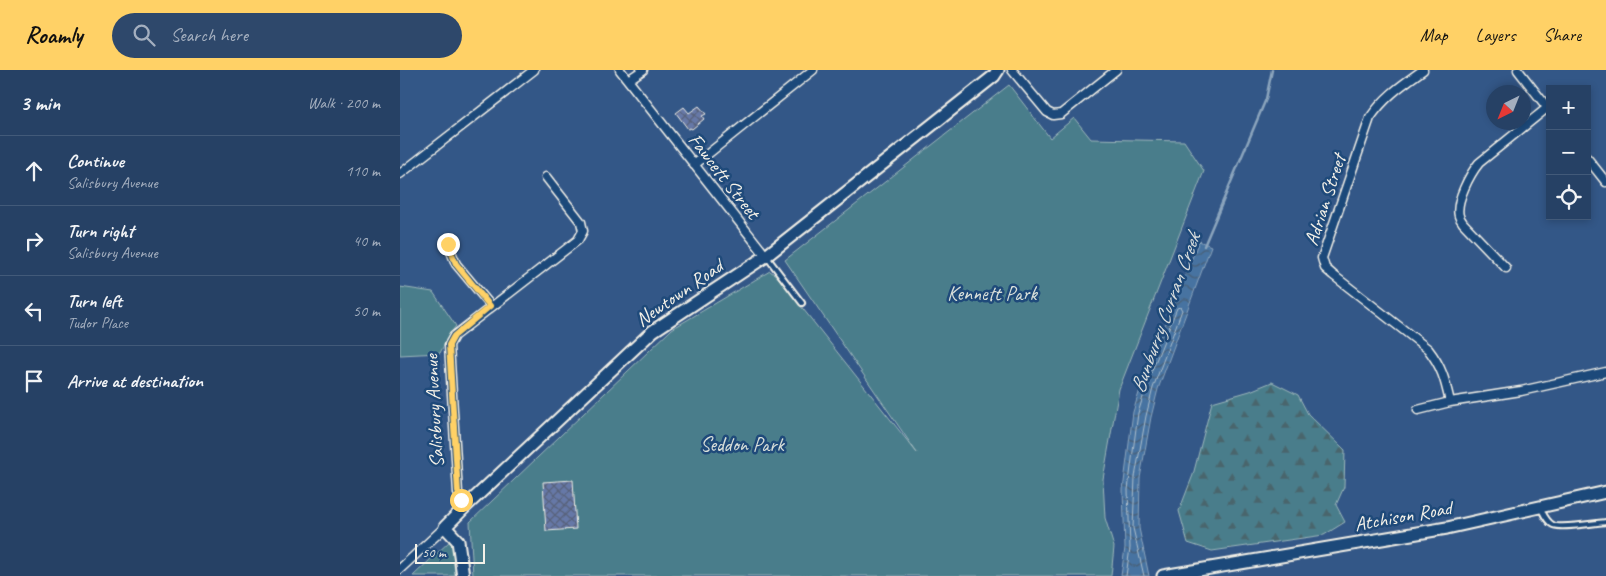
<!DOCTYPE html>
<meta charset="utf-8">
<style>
body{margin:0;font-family:Caveat,sans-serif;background:#2e486b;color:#f1f3f6}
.controls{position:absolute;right:15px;top:15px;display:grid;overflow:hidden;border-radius:0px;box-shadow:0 2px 8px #0003}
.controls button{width:45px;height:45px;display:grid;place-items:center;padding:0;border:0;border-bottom:1px solid #425a79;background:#264165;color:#f1f3f6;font:25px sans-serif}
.compass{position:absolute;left:1086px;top:15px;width:45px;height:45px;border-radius:50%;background:#264165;box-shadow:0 2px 8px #0003;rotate:223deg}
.scale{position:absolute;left:15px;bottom:12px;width:70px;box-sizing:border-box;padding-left:5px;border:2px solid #f4f1e8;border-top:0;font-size:14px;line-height:18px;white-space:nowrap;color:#f4f1e8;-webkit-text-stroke:4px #1f4a7a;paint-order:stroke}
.stop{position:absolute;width:15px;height:15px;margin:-11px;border:4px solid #ffd166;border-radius:50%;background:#fff}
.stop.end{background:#ffd166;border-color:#fff;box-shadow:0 1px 5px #0008}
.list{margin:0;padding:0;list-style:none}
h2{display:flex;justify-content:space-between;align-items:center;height:65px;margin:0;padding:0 20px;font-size:21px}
h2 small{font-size:16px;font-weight:400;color:#a4afbf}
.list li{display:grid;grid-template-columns:32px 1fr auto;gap:15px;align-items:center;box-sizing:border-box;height:70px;padding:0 20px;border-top:1px solid #425a79}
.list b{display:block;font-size:19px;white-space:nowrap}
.list p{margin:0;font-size:16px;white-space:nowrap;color:#a4afbf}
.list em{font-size:16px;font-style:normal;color:#a4afbf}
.icon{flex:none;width:28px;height:28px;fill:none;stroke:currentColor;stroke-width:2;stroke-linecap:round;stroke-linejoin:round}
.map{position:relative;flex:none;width:1206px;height:506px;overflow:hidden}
header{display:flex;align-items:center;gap:30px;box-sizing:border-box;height:70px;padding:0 25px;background:#ffd166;color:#111}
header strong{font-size:24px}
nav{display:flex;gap:28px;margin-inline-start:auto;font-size:18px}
.search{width:350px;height:45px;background:#2e486b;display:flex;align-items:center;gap:12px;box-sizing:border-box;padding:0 18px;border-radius:28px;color:#a4afbf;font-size:19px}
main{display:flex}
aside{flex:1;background:#264165}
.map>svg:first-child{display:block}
</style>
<header>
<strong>Roamly</strong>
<div class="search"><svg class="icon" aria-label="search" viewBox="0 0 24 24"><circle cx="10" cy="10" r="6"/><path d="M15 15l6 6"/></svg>Search here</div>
<nav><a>Map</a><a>Layers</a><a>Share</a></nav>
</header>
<main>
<aside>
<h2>3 min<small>Walk · 200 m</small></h2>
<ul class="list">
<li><svg class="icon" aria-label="ahead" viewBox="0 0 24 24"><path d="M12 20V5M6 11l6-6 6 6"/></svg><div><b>Continue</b><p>Salisbury Avenue</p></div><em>110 m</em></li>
<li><svg class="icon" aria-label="right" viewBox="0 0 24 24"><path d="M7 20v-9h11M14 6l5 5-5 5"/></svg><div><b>Turn right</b><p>Salisbury Avenue</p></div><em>40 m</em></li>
<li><svg class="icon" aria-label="left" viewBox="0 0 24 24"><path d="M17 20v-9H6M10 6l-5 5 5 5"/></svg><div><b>Turn left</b><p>Tudor Place</p></div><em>50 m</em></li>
<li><svg class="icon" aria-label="arrive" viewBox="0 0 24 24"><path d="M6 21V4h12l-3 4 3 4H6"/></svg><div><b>Arrive at destination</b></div></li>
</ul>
</aside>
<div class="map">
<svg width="1206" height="506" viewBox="0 0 1206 506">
<defs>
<pattern id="forest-firs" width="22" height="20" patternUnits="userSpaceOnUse" patternTransform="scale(1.25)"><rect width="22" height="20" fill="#487d8b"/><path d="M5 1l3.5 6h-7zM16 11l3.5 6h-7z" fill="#48656c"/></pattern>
<pattern id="water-waves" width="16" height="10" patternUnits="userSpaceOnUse" patternTransform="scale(1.25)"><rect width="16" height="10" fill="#4673a1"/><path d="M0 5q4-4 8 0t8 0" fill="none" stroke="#485e74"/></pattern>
<pattern id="building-cross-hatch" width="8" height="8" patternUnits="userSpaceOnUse" patternTransform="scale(1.25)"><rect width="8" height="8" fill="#6678a7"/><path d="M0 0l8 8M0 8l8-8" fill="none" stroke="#59627b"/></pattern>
</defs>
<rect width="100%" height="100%" fill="#335787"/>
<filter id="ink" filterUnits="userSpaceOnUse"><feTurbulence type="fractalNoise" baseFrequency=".02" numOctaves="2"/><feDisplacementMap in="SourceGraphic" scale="10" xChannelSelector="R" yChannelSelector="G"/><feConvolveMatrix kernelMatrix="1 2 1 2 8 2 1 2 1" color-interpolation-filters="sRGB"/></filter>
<g filter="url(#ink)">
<path fill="url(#forest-firs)" stroke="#9eb7ba" d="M872,312L898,325L908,344L945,380L944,417L936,435L945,452L924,465L812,481L788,473L779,441L793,405L812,332L850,321Z"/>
<path fill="#487d8b" stroke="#9eb7ba" d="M609,15L650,68L674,48L691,69L784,71L804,101L719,319L703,409L705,448L714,477L711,506H73L70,452L272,259L370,201L377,206L517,383L385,190Z
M0,217L33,222L56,256L49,265L40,283L0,285Z
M52,469L55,506H13Z"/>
<path fill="url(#water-waves)" stroke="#8ca5bd" d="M799,171L811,176L758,319L751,347L740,408L739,458L749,506H721L725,478L723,420L733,342L744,307Z"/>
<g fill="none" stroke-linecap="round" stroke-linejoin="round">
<path stroke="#aebfcc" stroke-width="1" d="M726,506L730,478L728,420L738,343L749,308L777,238L780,237L782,240L753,318L746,346L735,407L733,458L744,506"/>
<path stroke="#8ca5bd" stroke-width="2.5" d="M804,176L866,29L872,0"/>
</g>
<path fill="url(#building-cross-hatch)" stroke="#f4f1e8" d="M299,36L306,44L302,46L304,49L292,59L290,58L288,59L276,43L284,37L289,43Z
M173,410L176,459L146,461L143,412Z"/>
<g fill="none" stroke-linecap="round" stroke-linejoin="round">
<g stroke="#f4f1e8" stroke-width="8">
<path id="lane" d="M367,187L402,233
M1141,439C1144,445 1147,452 1153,455C1161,459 1195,453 1206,452"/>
</g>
<g stroke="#f4f1e8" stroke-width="11">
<path id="street" d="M220,0L366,186
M612,0L647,42L653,45L661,44L716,0
M1023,0C1002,15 985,26 970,48L922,188L925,198L933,205L1028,279C1042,297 1045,310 1050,332
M1118,0L1150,41
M228,10L243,0
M1187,88L1206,112
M294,95L413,0
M0,104L134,0
M48,174L56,194L91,236
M1106,198L1063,153C1062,151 1060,149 1059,146C1055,132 1070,104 1079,93L1147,38
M1018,340L1050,332L1121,321L1206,302
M66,436L58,423L49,275L54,266L178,170L183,161L181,152L146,107
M0,499L45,457"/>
</g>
<g stroke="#f4f1e8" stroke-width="15">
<path id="secondary" d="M63,506L58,471L45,457L66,436L253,261L366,186L594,6L598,0
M763,506L1047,458L1206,422"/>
</g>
<use href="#lane" stroke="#1f4a7a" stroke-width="4"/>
<use href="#street" stroke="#1f4a7a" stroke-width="8"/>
<use href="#secondary" stroke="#1f4a7a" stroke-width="11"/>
</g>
</g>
<g fill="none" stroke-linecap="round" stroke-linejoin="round" filter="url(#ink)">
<path stroke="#ffd166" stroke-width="6" d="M48,174L56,194L90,236L54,266L49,275L58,422L61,430"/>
</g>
<g text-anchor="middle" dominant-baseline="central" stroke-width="5" stroke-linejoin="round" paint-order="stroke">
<g font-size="20" fill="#f4f1e8" stroke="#1f4a7a">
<text transform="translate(324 106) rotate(52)">Fawcett Street</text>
<text transform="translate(925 130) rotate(-72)">Adrian Street</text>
<text transform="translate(279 223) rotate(-35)">Newtown Road</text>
<text transform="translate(34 341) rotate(-93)">Salisbury Avenue</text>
<text transform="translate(1003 446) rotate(-10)">Atchison Road</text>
</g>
<g font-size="20" fill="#dae0da" stroke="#1f4a7a">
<text x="592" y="223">Kennett Park</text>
<text x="342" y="374">Seddon Park</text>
</g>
<g font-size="21" font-style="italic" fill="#dadedd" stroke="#1f4a7a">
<text transform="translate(765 243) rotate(-70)">Bunburry Curran Creek</text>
</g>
</g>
</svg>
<div class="controls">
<button>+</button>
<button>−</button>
<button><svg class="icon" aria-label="locate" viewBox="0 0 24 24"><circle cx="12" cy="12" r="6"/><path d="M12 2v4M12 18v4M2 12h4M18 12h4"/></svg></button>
</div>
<svg class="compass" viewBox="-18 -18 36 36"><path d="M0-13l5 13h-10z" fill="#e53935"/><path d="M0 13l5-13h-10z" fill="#a4afbf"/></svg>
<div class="scale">50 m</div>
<div class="stop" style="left:61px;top:430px"></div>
<div class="stop end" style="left:48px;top:174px"></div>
</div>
</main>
